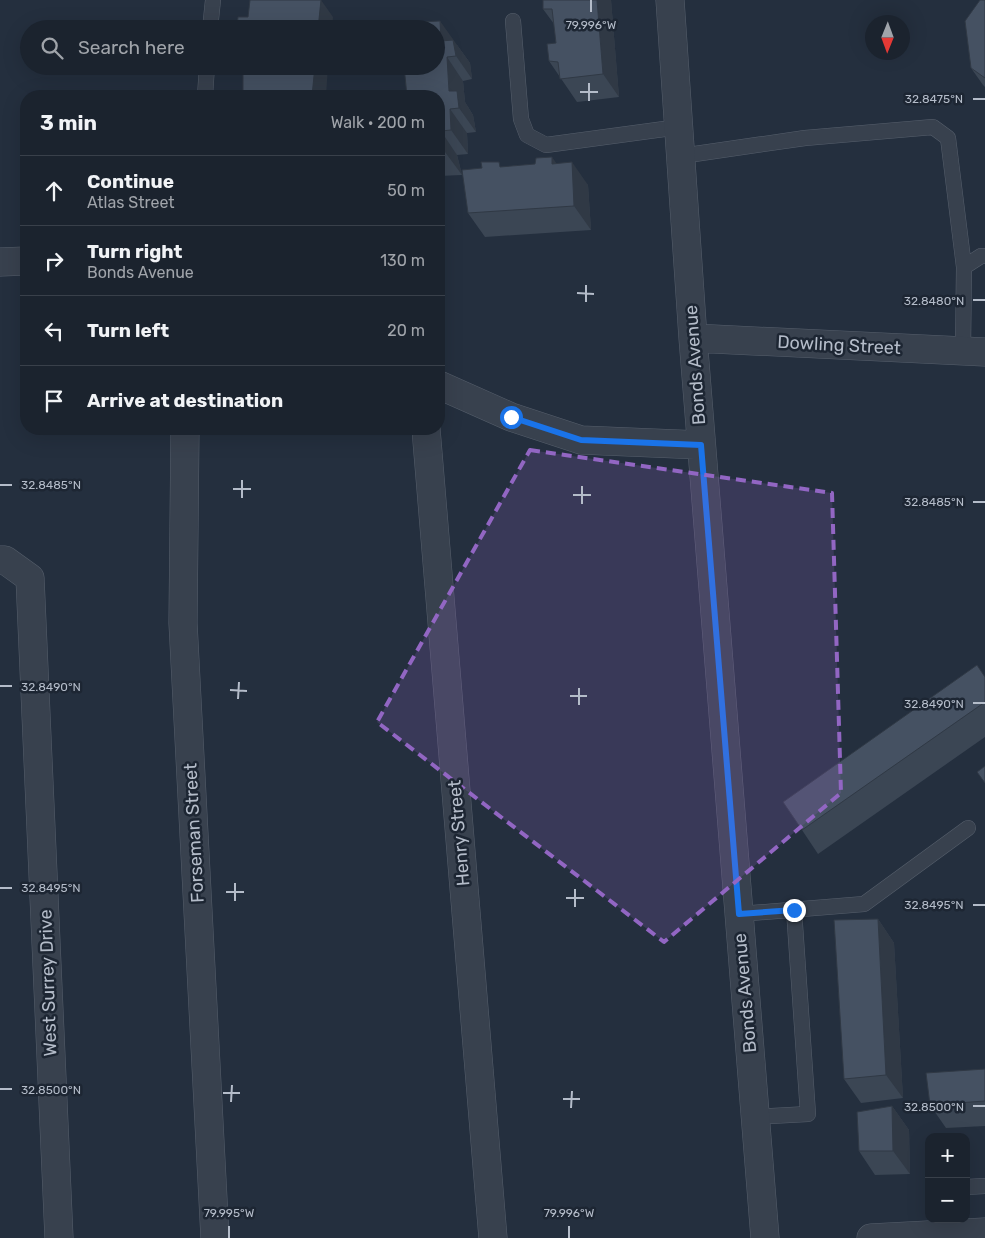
<!DOCTYPE html>
<meta charset="utf-8">
<style>
body{margin:0;font-family:Rubik,sans-serif;background:#242b36;color:#f1f3f6}
.controls{position:absolute;right:15px;bottom:15px;display:grid;overflow:hidden;border-radius:10px;box-shadow:0 5px 20px #0002}
.controls button{width:45px;height:45px;display:grid;place-items:center;padding:0;border:0;border-bottom:1px solid #39404a;background:#1b232e;color:#f1f3f6;font:25px sans-serif}
.compass{position:absolute;left:865px;top:15px;width:45px;height:45px;border-radius:50%;background:#1b232e;box-shadow:0 5px 20px #0002;rotate:181deg}
.stop{position:absolute;width:15px;height:15px;margin:-11px;border:4px solid #1a73e8;border-radius:50%;background:#fff}
.stop.end{background:#1a73e8;border-color:#fff;box-shadow:0 1px 5px #0008}
.list{margin:0;padding:0;list-style:none}
h2{display:flex;justify-content:space-between;align-items:center;height:65px;margin:0;padding:0 20px;font-size:21px}
h2 small{font-size:16px;font-weight:400;color:#a0a4aa}
.list li{display:grid;grid-template-columns:32px 1fr auto;gap:15px;align-items:center;box-sizing:border-box;height:70px;padding:0 20px;border-top:1px solid #39404a}
.list b{display:block;font-size:19px;white-space:nowrap}
.list p{margin:0;font-size:16px;white-space:nowrap;color:#a0a4aa}
.list em{font-size:16px;font-style:normal;color:#a0a4aa}
.icon{flex:none;width:28px;height:28px;fill:none;stroke:currentColor;stroke-width:2;stroke-linecap:round;stroke-linejoin:round}
.map{position:relative;flex:none;width:985px;height:1238px;overflow:hidden}
.search{position:absolute;background:#1b232e;box-shadow:0 5px 20px #0002;left:20px;top:20px;width:425px;height:55px;display:flex;align-items:center;gap:12px;box-sizing:border-box;padding:0 18px;border-radius:28px;color:#a0a4aa;font-size:19px}
.panel{position:absolute;background:#1b232e;box-shadow:0 5px 20px #0002;left:20px;top:90px;width:425px;height:345px;border-radius:20px}
.map>svg:first-child{display:block}
</style>
<div class="map">
<svg width="985" height="1238" viewBox="0 0 985 1238">
<rect width="100%" height="100%" fill="#242f3e"/>
<g fill="none" stroke-linecap="round" stroke-linejoin="round">
<g stroke="#565f6c" stroke-width="16">
<path id="lane" d="M513,21L521,119L527,135L546,145L679,127
M210,29L213,0
M205,96L207,66
M681,156L805,138L933,127L948,138L964,267
M963,351L964,267L981,256H985
M739,914L864,904L968,828
M755,1117L808,1114L794,910
M966,1187L985,1186"/>
</g>
<g stroke="#565f6c" stroke-width="29">
<path id="street" d="M670,0L693,338L765,1238
M0,262L26,261
M693,338L985,352
M439,385L511,417L581,440L701,445
M185,429L183,623L215,1238
M426,429L493,1238
M0,560H5L30,578L59,1238
M871,1238L985,1232"/>
</g>
<use href="#lane" stroke="#38414e" stroke-width="15"/>
<use href="#street" stroke="#38414e" stroke-width="28"/>
</g>
<path fill="#3b4654" d="M611,0L619,97L577,102L549,61L556,43L554,24L543,9Z
M985,0V87L983,85L971,68Z
M457,45L470,63L472,79L463,81L465,102L473,115L476,132L467,133L468,154L457,155L462,175L439,176V96H407Z
M556,163L588,185L591,230L485,237L468,213L482,168L502,167Z
M985,676V737L818,854L802,830Z
M878,919L894,943L903,1098L861,1103L844,1079Z
M985,1069V1126L946,1128L930,1105Z
M892,1106L909,1130L910,1174L875,1175L859,1151Z"/>
<path fill="#303945" d="M321,0L333,17L332,29H318Z
M597,0H611L619,97L603,74Z
M440,21L470,63L472,79L456,56L441,41Z
M447,57L463,81L465,102L473,115L476,132L459,108L449,91Z
M315,66H328L326,96H312Z
M450,109L467,133L468,154L451,130Z
M441,131L457,155L462,175L445,152Z
M552,157L569,181L552,164Z
M572,162L588,185L591,230L574,206Z
M878,919L894,943L903,1098L886,1075Z
M892,1106L909,1130L910,1174L893,1151Z"/>
<path fill="#455162" stroke="#303945" d="M250,0H321L318,29H237L238,17H248Z
M543,0H597L603,74L560,79L558,62L549,61L547,44L556,43L552,9H543Z
M980,0H985V78L971,68L965,21Z
M440,21L441,41L453,40L456,56L447,57L449,91H457L459,108L450,109L451,130L441,131L445,152H439V96H407L404,66H436V29H400L399,23Z
M243,66H315L312,96H243Z
M552,157V164L572,162L574,206L468,213L462,170L482,168L481,162H499L500,167L535,164L536,158Z
M977,665L985,677V702L802,830L783,802Z
M985,766V783L977,772Z
M878,919L886,1075L844,1079L834,920Z
M985,1069V1101L930,1105L926,1073Z
M892,1106L893,1151H859L857,1112Z"/>
<g fill="none" stroke-linecap="round" stroke-linejoin="round">
<path stroke="#1a73e8" stroke-width="6" d="M511,417L581,440L701,445L739,914L794,910"/>
</g>
<path fill="#9266c3" fill-opacity="0.2" stroke="#9266c3" stroke-width="4" stroke-dasharray="10 6" stroke-linejoin="round" d="M530,450L832,493L841,793L664,942L377,722Z"/>
<path fill="none" stroke="#b4bcc9" stroke-width="2" d="M591,12V0M580,92H598M973,99H985M589,101V83M577,293L594,294M973,300H985M586,302V285M0,485H12M233,489H251M573,495H591M242,498V480M973,502H985M582,504V486M0,686H12M230,690L247,691M570,696H587M238,699L239,682M973,703H985M579,705V688M0,888H12M226,892H244M566,898H584M235,901V883M973,905H985M575,907V889M0,1089H12M223,1093H240M563,1099H580M231,1102L232,1085M973,1106H985M571,1108L572,1091M229,1238V1226M569,1238V1226"/>
<g text-anchor="middle" dominant-baseline="central" stroke-width="5" stroke-linejoin="round" paint-order="stroke">
<g font-size="18" fill="#b4bcc9" stroke="#1d2633">
<text transform="translate(839 345) rotate(3)">Dowling Street</text>
<text transform="translate(695 365) rotate(-94)">Bonds Avenue</text>
<text transform="translate(194 833) rotate(-93)">Forseman Street</text>
<text transform="translate(459 833) rotate(-95)">Henry Street</text>
<text transform="translate(48 983) rotate(-92)">West Surrey Drive</text>
<text transform="translate(745 993) rotate(-95)">Bonds Avenue</text>
</g>
</g>
<g font-size="12" text-anchor="middle" fill="#b4bcc9" stroke="#1d2633" stroke-width="5" stroke-linejoin="round" paint-order="stroke">
<text x="591" y="29">79.996°W</text>
<text x="934" y="103">32.8475°N</text>
<text x="934" y="305">32.8480°N</text>
<text x="51" y="489">32.8485°N</text>
<text x="934" y="506">32.8485°N</text>
<text x="51" y="691">32.8490°N</text>
<text x="934" y="708">32.8490°N</text>
<text x="51" y="892">32.8495°N</text>
<text x="934" y="909">32.8495°N</text>
<text x="51" y="1094">32.8500°N</text>
<text x="934" y="1111">32.8500°N</text>
<text x="229" y="1217">79.995°W</text>
<text x="569" y="1217">79.996°W</text>
</g>
</svg>
<div class="controls">
<button>+</button>
<button>−</button>
</div>
<svg class="compass" viewBox="-18 -18 36 36"><path d="M0-13l5 13h-10z" fill="#e53935"/><path d="M0 13l5-13h-10z" fill="#a0a4aa"/></svg>
<div class="stop" style="left:511px;top:417px"></div>
<div class="stop end" style="left:794px;top:910px"></div>
<div class="search"><svg class="icon" aria-label="search" viewBox="0 0 24 24"><circle cx="10" cy="10" r="6"/><path d="M15 15l6 6"/></svg>Search here</div>
<section class="panel">
<h2>3 min<small>Walk · 200 m</small></h2>
<ul class="list">
<li><svg class="icon" aria-label="ahead" viewBox="0 0 24 24"><path d="M12 20V5M6 11l6-6 6 6"/></svg><div><b>Continue</b><p>Atlas Street</p></div><em>50 m</em></li>
<li><svg class="icon" aria-label="right" viewBox="0 0 24 24"><path d="M7 20v-9h11M14 6l5 5-5 5"/></svg><div><b>Turn right</b><p>Bonds Avenue</p></div><em>130 m</em></li>
<li><svg class="icon" aria-label="left" viewBox="0 0 24 24"><path d="M17 20v-9H6M10 6l-5 5 5 5"/></svg><div><b>Turn left</b></div><em>20 m</em></li>
<li><svg class="icon" aria-label="arrive" viewBox="0 0 24 24"><path d="M6 21V4h12l-3 4 3 4H6"/></svg><div><b>Arrive at destination</b></div></li>
</ul>
</section>
</div>
